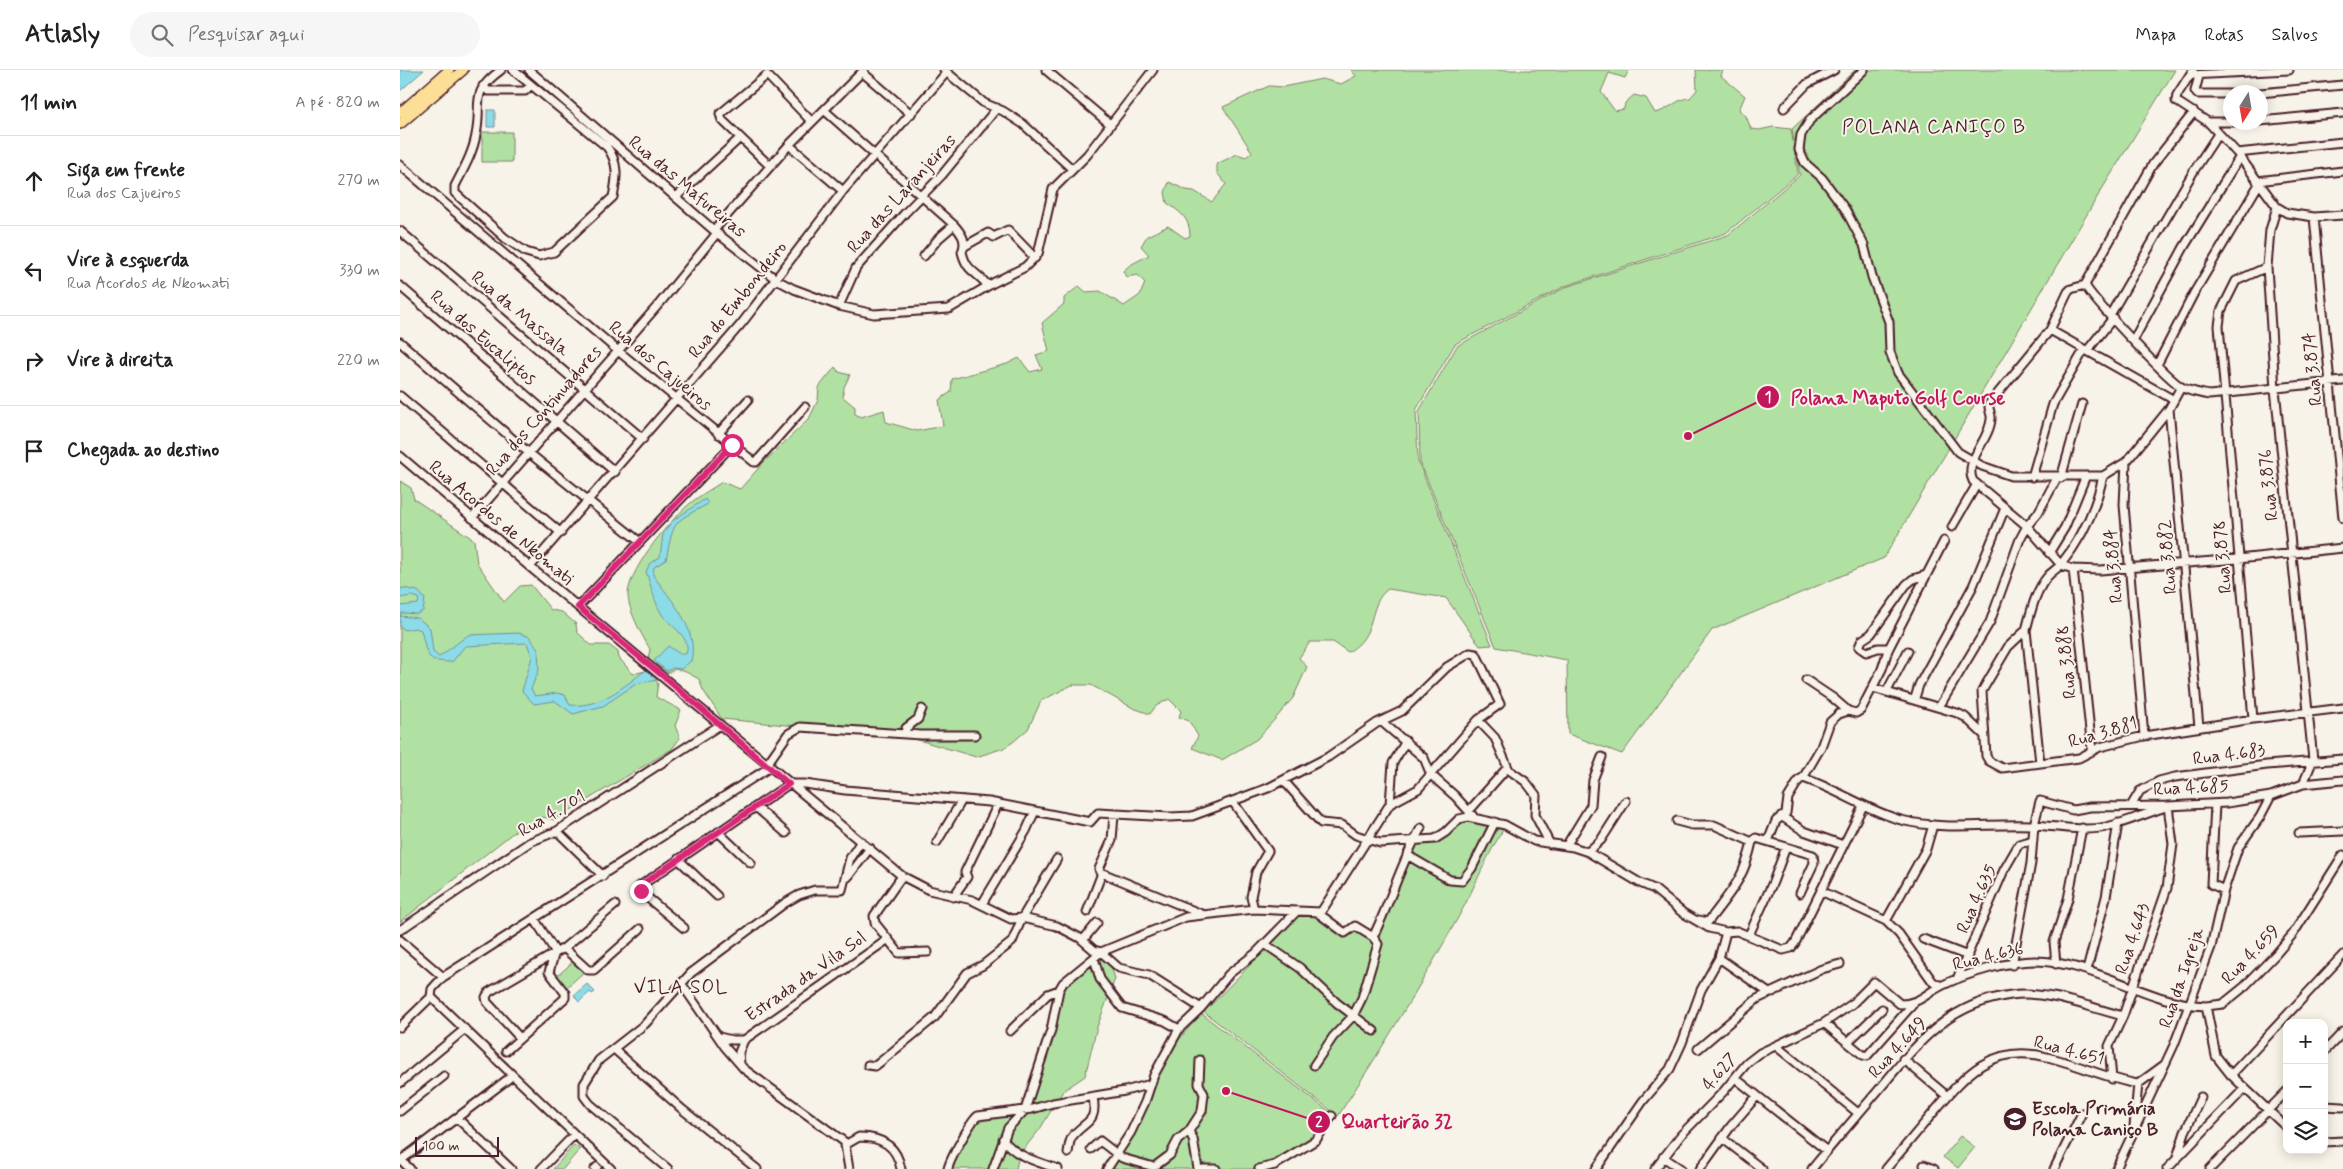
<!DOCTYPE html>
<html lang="pt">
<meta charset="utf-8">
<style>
body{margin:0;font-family:Mynerve,sans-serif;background:#f6f6f6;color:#202124}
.controls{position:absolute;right:15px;bottom:15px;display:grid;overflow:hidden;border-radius:10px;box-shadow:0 2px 12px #0003}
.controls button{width:45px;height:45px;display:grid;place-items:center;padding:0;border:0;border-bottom:1px solid #e0e0e0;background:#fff;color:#202124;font:25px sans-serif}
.compass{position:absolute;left:1823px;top:15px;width:45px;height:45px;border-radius:50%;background:#fff;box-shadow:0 2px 12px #0003;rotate:191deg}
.scale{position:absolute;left:15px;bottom:12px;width:84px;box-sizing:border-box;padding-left:5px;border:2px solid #4a1f2b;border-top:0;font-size:14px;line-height:18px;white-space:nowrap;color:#4a1f2b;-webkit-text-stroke:4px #f7f3e8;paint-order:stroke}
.stop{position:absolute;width:15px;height:15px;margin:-11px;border:4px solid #db2777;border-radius:50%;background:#fff}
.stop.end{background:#db2777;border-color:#fff;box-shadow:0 1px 5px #0008}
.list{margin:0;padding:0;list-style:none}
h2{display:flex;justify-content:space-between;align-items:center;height:65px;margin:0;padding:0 20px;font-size:21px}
h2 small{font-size:16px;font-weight:400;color:#757577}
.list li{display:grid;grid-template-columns:32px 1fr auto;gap:15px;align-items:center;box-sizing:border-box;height:90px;padding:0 20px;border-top:1px solid #e0e0e0}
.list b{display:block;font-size:19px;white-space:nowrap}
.list p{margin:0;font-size:16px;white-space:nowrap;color:#757577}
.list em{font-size:16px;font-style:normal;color:#757577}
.icon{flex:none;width:28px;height:28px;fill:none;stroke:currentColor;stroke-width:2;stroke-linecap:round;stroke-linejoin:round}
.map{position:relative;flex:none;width:1943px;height:1099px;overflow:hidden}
header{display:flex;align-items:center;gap:30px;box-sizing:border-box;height:70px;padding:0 25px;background:#fff;border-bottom:1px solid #e0e0e0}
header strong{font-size:24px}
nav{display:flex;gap:28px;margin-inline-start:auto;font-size:18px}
.search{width:350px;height:45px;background:#f6f6f6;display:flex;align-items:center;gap:12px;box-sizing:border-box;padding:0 18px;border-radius:28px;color:#757577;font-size:19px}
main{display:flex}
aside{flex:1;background:#fff}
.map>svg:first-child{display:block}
</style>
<header>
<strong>Atlasly</strong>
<div class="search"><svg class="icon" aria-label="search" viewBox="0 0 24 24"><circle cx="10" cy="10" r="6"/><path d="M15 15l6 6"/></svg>Pesquisar aqui</div>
<nav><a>Mapa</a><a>Rotas</a><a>Salvos</a></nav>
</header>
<main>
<aside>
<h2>11 min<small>A pé · 820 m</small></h2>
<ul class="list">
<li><svg class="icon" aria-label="ahead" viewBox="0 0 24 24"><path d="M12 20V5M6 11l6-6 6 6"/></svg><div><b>Siga em frente</b><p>Rua dos Cajueiros</p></div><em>270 m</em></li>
<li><svg class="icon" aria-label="left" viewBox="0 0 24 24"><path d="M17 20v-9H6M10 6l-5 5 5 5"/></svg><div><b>Vire à esquerda</b><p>Rua Acordos de Nkomati</p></div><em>330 m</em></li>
<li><svg class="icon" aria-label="right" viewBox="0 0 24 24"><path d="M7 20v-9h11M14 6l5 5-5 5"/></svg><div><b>Vire à direita</b></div><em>220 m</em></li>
<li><svg class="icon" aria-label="arrive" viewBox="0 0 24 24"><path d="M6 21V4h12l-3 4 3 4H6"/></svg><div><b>Chegada ao destino</b></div></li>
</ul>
</aside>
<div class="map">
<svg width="1943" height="1099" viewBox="0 0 1943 1099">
<rect width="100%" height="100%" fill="#f7f3e8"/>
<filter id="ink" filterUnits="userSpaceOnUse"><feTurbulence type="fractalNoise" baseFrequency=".02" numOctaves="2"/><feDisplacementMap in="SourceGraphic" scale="10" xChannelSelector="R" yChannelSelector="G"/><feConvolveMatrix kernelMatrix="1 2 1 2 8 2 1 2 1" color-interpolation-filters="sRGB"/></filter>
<g filter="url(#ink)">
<path fill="#b0e1a2" stroke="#7d8066" d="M951,0H1229L1225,8L1209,3L1201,22L1215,41L1224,39L1225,33L1234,25L1246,28L1255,43C1268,41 1277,28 1290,28L1297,20L1296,0H1323L1321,6L1345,26L1339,40L1346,46L1351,59L1359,60L1373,57L1391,59L1398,104L1326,163L1165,216L1055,274L1016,340L1018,391L1092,575L1080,576L1046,528L988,519C966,535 979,565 948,582L933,572H910L899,588L907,597L893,628L876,648L857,669L822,690L792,678L798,666L789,651L779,647L781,641L769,629L756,636L750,644L733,638L691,615H672L641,631L628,659L613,672L604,678L576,687L505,666L322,649L303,620L299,609L286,602L275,599L268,603L248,589L250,579C242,566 227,538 228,523C231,496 272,447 293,431C302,424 313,418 322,412L340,419L364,392L409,349L418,330L419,317L435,297L439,302L450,305L444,317L443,327L455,337V344L461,347L484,340L486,352L517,361L543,356L539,330L551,322L552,309L607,294L619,288L630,302L642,299L636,285L649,281L642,253L664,234V228L679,216L686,222L700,221L724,236L740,225L745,213L738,205L726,207L723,201L730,195L749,185L741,176L747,166L768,156L785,168L790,166C790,148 780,142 767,133L765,122L769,112L786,120L794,121L812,132L826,114L817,103V94L837,84L846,87L852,82L823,37L869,16L883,17L922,9L941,14L956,6Z
M1455,0H1775L1699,124L1484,488L1312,560L1222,684L1168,664L1167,590L1096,577L1020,392L1019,341L1057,276L1166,217L1328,165L1400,105L1392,59Z
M82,62H112V92H82Z
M0,411L11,418L14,429L74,470L77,493L104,532L120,516L131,515L151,540L162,542L176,554L177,562L191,575H209L218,582L219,588L233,604L245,601L258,613L256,627L281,640L275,656L280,668L272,679L154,750L143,747L114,762L0,852Z
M1063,748L1105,757C1087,784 1076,815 1060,844C1022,913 981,980 938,1046L804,942L899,845H919L945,864L955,858L974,869L1014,772L1028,771Z
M700,887L711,895L715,909L697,957L685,1006L663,1021L640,1059L619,1085L616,1099H550L572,1054L576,1048L625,1043L656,950L664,915Z
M175,890L185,901L166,918L156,907Z
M802,944L935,1046L924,1061L869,1099H709C736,1045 758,986 802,944Z
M1560,1066L1575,1077L1558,1098L1543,1087Z
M174,1075L180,1079L163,1099H153Z"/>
<path fill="#8cdce8" stroke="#72909c" d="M0,0H24L0,21Z
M87,40H95V57H87Z
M305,429L308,434C272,453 274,450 266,490L254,497L253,505C271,530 299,559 291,591L281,599L273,598L267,601L254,591L268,576L280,584H286C292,568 272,557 263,546C255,535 251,515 246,502L250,493L260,487L263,464L272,451Z
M3,518L18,521L25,529L23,541L17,544L2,543L0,545V536L18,534L19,528L11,526L0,528V519Z
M0,546L18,548L30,558L33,582L39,587L68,565L119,563L130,567L138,580L139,600L131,619L135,626L157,623L165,625L170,635C200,638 223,617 246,600L257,610L236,614L203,636L173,644L155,631L134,634L122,621L132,587L127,573L65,576L52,592C24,592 28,585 21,560L15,558L5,560L0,556Z
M187,914L195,922L192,924L190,922L179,932L174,925Z"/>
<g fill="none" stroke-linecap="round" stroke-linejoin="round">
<g stroke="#4a1f2b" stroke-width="11">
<path id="minor" d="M101,0C68,24 83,32 76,65C73,83 63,100 55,116V123L105,168L126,182L139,186L154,182L213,127C217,108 219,93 207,77L113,0
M129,0L317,163L377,210L394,219L439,236L474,244L549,239L593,213L625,197L638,184L653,119L687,85L753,0
M544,0L584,33L603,41L623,54L671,98
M646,0L710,54
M1464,0L1410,50L1401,65L1399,80L1405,93L1422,108L1445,139L1464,175L1472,207L1489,252L1490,282L1498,303L1558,382L1582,396L1611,406H1703L1726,392L1769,339
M1793,0L1777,25L1776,31L1808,52L1837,83L1877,137L1887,143L1914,147L1943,145
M462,2L511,44
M1790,5L1889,0
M1799,6L1795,21L1797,24H1830
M83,16L88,21H125L131,15
M1860,23L1943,15
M1384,38L1407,14L1434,0
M424,40L554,155L539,168L524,186
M1860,51L1943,43
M1808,52H1834
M389,75L443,121
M1837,83L1943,72
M0,95L217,280L354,392H356L405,337
M370,96L322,50L320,44L367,5L411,51
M1857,111L1943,101
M276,127L340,68
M1877,137L1870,160L1867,197L1875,319L1913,690L1903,714
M1914,147L1943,448
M554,155C562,164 567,171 562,182C567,203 577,201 588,216
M314,160L389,75L464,0
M0,161L243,369
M565,176L588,163L594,167L608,160L635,188
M1685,215L1671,219L1668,222L1650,260L1589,334C1588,340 1592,344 1591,349C1590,370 1563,391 1573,411L1627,456L1661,495L1673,499L1700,500L1838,489L1943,478
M1685,215C1693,230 1769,311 1783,318C1792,322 1800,323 1809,325L1943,311
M1685,215L1753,94L1794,42
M0,216L215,402
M439,236L456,198L505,143L542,105L597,38
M1710,245L1795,99L1818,64
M1650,260L1774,330
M1734,269L1784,177L1839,88
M0,272L129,383L240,472
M1687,281L1713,248
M1757,295L1794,223L1859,114
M1781,317L1769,339L1799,657
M0,326L161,463
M318,364L348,330
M0,386L130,497L502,806L529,820L572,830L611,849L622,848L657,856L680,868L694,880L701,882L719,898L749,905L801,938
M1726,392L1724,435L1744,666
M1632,407L1653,334L1684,280
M1661,408L1682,334
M72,448L260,233L317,163
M1552,457L1577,414
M1649,483L1665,457L1685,408
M130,497L342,253L443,121L547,2
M1673,499L1692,680
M178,537L332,375
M1626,560L1608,577L1582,621L1586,686L1589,691L1602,698L1679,688L1700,677L1744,666L1853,649L1943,638
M1489,578H1478L1466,582L1459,577L1462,570L1471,564L1506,515L1513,509L1526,505
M1406,610L1433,628L1448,641L1456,643L1461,640L1482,599L1488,580L1544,471
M1473,618L1557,643L1565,647L1584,665
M1487,621L1508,581
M1515,628L1519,615L1573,516L1605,438
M1539,637L1590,552L1620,469L1627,456L1638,443L1657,408
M1853,649L1819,256L1821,241L1836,211L1867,197
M1078,650L1095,668L1109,700L1126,712L1136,725L1135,745L1150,774
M981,651L1024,688L1031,705L1055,726L1073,746
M505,663L506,658L518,649L522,639
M1640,693L1626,560C1631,542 1635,521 1648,506C1652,501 1658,499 1662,493C1682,468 1696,438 1703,406
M367,694L388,664L400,657L521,665H575
M1403,708C1437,719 1466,740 1501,750C1544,761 1589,753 1633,755C1656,756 1683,762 1706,757C1725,753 1744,744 1763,738
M884,711L921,753L942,755L956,765L980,773L1035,769L1046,762L1059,749L1068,747L1105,755L1134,771L1173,777L1188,782L1240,813L1254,819L1283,843L1309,858L1326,862L1337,861L1383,880L1391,878L1395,873L1463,736
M833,732L868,781L856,802L851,827L854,839
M990,734L993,693L1006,671
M1815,734L1811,814L1824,820
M1731,736L1740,721L1759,711L1775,707L1867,695L1943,689
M356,737L386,763
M1069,741L1107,698
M714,745L712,770L699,799L700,802L804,845
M1381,746L1404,761L1443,775
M1277,751L1292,755H1314L1352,772L1356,768L1413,785L1414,793L1400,823
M157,761L203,806
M318,762L351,793
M1899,763L1943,761
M1368,771L1376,751L1386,743L1388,728L1399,710L1403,708L1421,677L1430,652L1439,644L1448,641
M537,772L562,730
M1166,776L1191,735L1193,710L1202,687
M1188,782L1201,770L1226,731
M1007,785L1050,810L1062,811L1072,798L1095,752
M278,789L317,826
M502,806L474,846L475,853L499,883L528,882
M448,807L470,778
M1421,821L1486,851L1499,864L1533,912L1541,916
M553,827L567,807L565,802L598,734
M582,834L626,761L635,741
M687,842L702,803
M918,843L945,863L955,856L973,867
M135,850L155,881
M1299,850L1308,852C1330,822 1344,810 1352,772
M1486,851L1526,779L1533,755
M284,858L242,823L240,816L389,714H405L445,720L589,732L690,752L698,743L770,747L792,746L868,718L928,687L977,653L1002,641L1047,597L1070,583L1076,584L1100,634L1078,650L1018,719L990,734L921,842L854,839L786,847L701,882L663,913L659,920L651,960L625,1040L608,1058L593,1099
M0,860L130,772L157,761L320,655
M1349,865L1373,812L1386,777
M1523,869L1568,886
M0,870L43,907
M683,870L697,853
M865,874L900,898L937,933L974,961
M164,878L215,835
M694,888L700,909L722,938L765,951L779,959
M1319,888L1369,923
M1656,894L1654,872L1668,829L1682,758
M1612,895L1631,793L1634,755L1640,731L1673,740L1690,737L1768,736L1827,733L1871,726L1903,714L1943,710
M1687,900L1706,827L1718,753
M1557,909L1604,800L1619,774L1633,770
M281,913L325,977L344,999L446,1073
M1424,953L1463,985L1467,986L1513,934
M0,957L31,927
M610,961L648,924L659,920
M319,967L332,970H344L487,870
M120,968L87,932L86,927L89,922L164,878L188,900H194L240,859
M1448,972L1482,939
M1376,976L1458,1043
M1298,979L1357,929L1422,899L1440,894
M215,980L283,1040L357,1099
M106,981L165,928V923L149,902L155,882
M1924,982L1943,962
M1503,989L1547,1026
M340,994L339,982L344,970
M468,995L475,996L479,993L535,947L567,903L583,895L612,872L622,848L657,789
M914,995L933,967L953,946L962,928L978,874L973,867C991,831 1001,792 1021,758
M1831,1005L1943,885
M1335,1008L1427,1081
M1712,1009L1709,976L1723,946L1767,818L1773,774L1768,736
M0,1013L65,959
M1738,1014L1764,995
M1924,1036L1943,1037
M0,1041L44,1006
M57,1048L111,1099
M1734,1056L1738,1014
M1887,1058L1831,1005L1816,986L1806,936L1823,934L1844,917L1876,884L1893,864L1943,785
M789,1061L793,1069L798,1099
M1322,1068L1362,1099
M603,1069C615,1087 639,1092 658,1099
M1924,1072L1943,1071
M691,1079L700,1071L722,1088L754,1097L770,1085L778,1070L789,1061L802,1041L804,1024L799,1014L800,990
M668,1083C669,1078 669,1071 672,1067C685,1050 698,1054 693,1027
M1263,1087L1281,1099
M1777,1087L1785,1062L1801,1027
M1,1090L10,1099
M0,1091L112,1006
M1524,1095L1534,1099
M141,1099L174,1065
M195,1099L197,1097
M211,1099L31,927L32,919L43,907L370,697
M268,1099L190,1034L184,1026V1014L199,990L245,954L291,903L385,833L399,825L415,820H442L450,788L461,771
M449,1099L445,1075L459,1067C482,1067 497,1076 501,1099
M548,1099C549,1091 572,1049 578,1046L632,1039L653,1033L725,1021L751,1014
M707,1099L731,1062L745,1032L754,1005L779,959L801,938L829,904L856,883L897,841
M803,1099H816
M859,1099L875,1095L916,1070L932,1046
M1196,1099L1243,1031L1270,999L1282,973L1301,920L1319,888L1326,862
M1255,1099L1281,1065L1324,1021L1347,993L1360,983L1424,953L1452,934L1474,912L1500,934C1520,934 1526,923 1543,915C1568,903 1608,891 1635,891C1696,892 1745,933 1806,936
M1300,1099L1331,1056L1357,1026
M1412,1099C1433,1073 1455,1048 1476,1023C1515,977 1545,934 1611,925C1647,920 1688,937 1723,946
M1486,1099C1502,1080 1517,1062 1533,1043C1565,1005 1591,973 1647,987C1678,994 1707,1009 1738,1014
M1654,1099L1682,1043
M1716,1099L1774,975L1811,877L1824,820L1838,778L1860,747L1871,726
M1767,1099L1845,1018
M1810,1099L1887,1021"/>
</g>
<g stroke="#4a1f2b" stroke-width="12">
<path id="major" d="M0,43L49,0
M0,54L63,0"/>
</g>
<use href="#minor" stroke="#f7f3e8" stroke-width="7"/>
<use href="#major" stroke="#fcde96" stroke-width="9"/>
</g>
</g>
<g fill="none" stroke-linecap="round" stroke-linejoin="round" filter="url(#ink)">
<path stroke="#db2777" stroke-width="6" d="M241,821V815L389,714L264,607L178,537L332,375"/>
</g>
<defs>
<g id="school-disc" transform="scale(1.25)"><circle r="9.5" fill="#4a1f2b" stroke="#f7f3e8"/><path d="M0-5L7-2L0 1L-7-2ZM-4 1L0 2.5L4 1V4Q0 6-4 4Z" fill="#fff"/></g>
</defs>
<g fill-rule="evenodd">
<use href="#school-disc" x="1615" y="1049"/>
</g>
<g text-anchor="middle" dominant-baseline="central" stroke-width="4" stroke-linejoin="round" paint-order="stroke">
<g font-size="18" fill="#4a1f2b" stroke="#f7f3e8">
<text transform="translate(287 117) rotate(40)">Rua das Mafureiras</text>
<text transform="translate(502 124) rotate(-48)">Rua das Laranjeiras</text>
<text transform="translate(338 230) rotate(-51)">Rua do Embondeiro</text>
<text transform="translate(120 244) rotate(40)">Rua da Massala</text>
<text transform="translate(83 268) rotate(41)">Rua dos Eucaliptos</text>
<text transform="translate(260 296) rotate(40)">Rua dos Cajueiros</text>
<text transform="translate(1913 299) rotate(-96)">Rua 3.874</text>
<text transform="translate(144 341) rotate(-49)">Rua dos Continuadores</text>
<text transform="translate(1869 415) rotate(-96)">Rua 3.876</text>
<text transform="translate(101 453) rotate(40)">Rua Acordos de Nkomati</text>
<text transform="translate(1768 487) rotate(-95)">Rua 3.882</text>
<text transform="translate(1823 487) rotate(-95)">Rua 3.878</text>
<text transform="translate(1714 496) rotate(-95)">Rua 3.884</text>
<text transform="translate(1667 592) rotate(-96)">Rua 3.888</text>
<text transform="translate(1703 663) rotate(-16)">Rua 3.881</text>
<text transform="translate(1829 685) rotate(-7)">Rua 4.683</text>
<text transform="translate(1791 718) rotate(-3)">Rua 4.685</text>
<text transform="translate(152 744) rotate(-30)">Rua 4.701</text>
<text transform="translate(1577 829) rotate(-66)">Rua 4.635</text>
<text transform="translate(1733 869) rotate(-71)">Rua 4.643</text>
<text transform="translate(1851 885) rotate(-46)">Rua 4.659</text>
<text transform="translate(1588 887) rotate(-14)">Rua 4.636</text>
<text transform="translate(406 907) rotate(-35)">Estrada da Vila Sol</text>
<text transform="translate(1782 908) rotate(-71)">Rua da Igreja</text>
<text transform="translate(1498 978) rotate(-47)">Rua 4.649</text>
<text transform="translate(1669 981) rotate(15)">Rua 4.651</text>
<text transform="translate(1320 1002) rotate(-49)">4.627</text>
</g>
<g font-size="18" font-weight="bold" fill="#4a1f2b" stroke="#f7f3e8" text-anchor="start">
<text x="1632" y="1039">Escola Primária<tspan x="1632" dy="21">Polana Caniço B</tspan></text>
</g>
<g font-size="19" letter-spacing="1" fill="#4a1f2b" stroke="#f7f3e8">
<text x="1534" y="57">POLANA CANIÇO B</text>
<text x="281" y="917">VILA SOL</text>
</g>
</g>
<path fill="none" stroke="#c2185b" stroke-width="2" d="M1288 366L1368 327M826 1021L919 1052"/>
<g fill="#c2185b" stroke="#f7f3e8" stroke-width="2">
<circle cx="1288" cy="366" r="5"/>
<circle cx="826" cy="1021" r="5"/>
<circle cx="1368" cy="327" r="12"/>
<circle cx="919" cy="1052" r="12"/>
</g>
<g font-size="15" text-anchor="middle" font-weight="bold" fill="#fff">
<text x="1368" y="332">1</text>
<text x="919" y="1057">2</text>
</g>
<g font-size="19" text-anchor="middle" font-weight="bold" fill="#c2185b" stroke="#f7f3e8" stroke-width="4" stroke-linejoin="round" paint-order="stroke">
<text x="1498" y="334">Polana Maputo Golf Course</text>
<text x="997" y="1058">Quarteirão 32</text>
</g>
</svg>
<div class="controls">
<button>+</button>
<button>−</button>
<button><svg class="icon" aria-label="layers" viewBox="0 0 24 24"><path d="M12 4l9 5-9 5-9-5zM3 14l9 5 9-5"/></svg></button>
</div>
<svg class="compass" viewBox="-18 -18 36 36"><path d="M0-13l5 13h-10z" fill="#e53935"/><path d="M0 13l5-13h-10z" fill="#757577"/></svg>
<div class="scale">100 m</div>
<div class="stop" style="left:332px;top:375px"></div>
<div class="stop end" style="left:241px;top:821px"></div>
</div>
</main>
